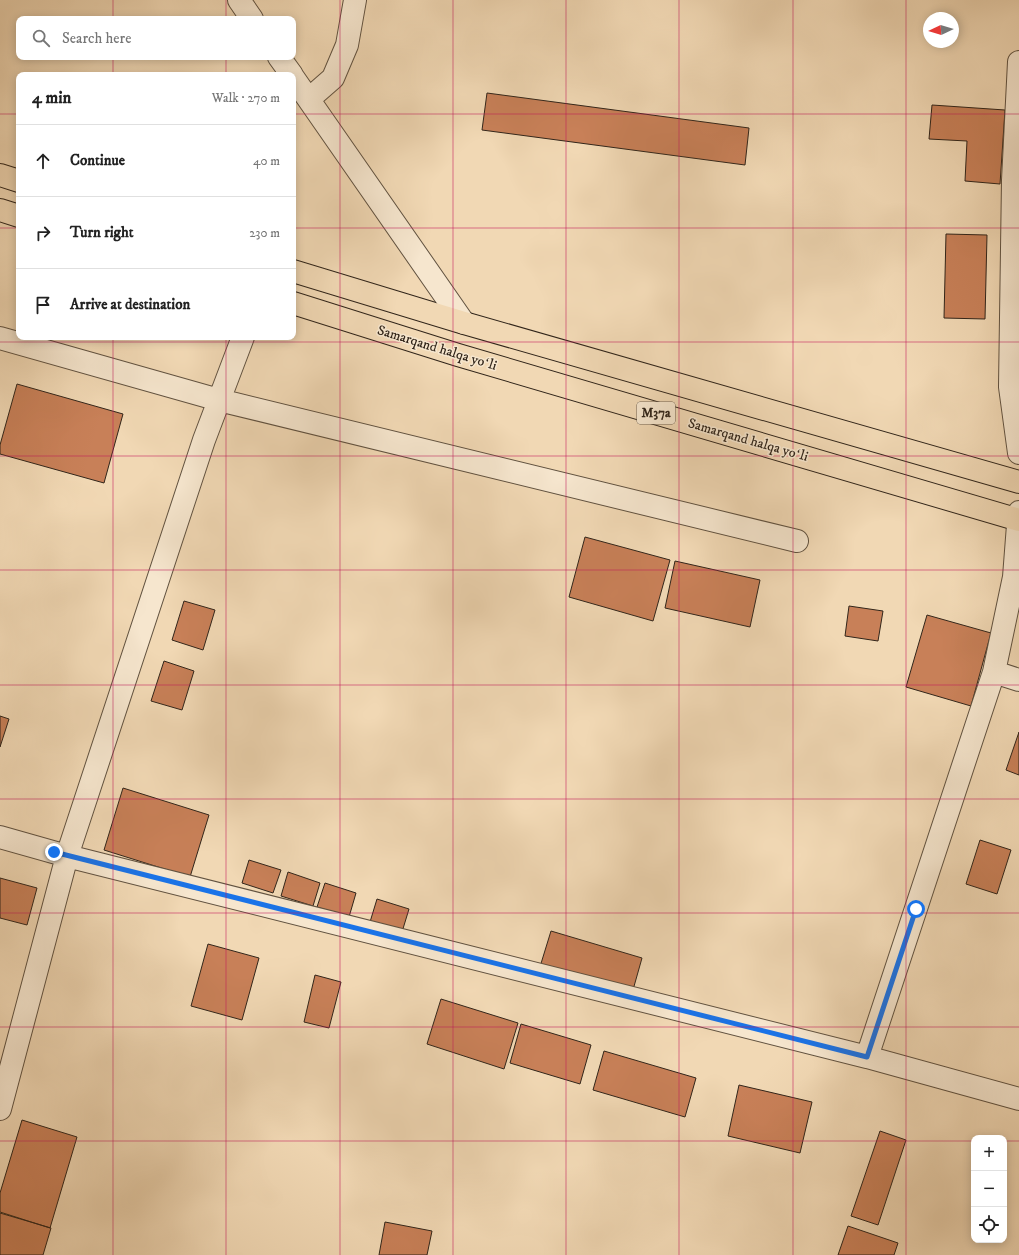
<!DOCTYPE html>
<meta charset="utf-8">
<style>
body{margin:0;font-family:"IM FELL DW Pica",serif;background:#f6f6f6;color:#222}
.controls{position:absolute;right:12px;bottom:12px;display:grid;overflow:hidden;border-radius:8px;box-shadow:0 2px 10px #0003}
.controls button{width:36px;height:36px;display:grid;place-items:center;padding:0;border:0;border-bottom:1px solid #e0e0e0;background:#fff;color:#222;font:20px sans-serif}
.compass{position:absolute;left:923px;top:12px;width:36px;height:36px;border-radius:50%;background:#fff;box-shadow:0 2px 10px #0003;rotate:266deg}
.stop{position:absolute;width:12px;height:12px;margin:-9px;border:3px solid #1a73e8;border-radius:50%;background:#fff}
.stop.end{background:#1a73e8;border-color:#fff;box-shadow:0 1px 4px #0008}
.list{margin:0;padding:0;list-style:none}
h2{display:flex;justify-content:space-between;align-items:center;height:52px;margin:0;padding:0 16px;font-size:17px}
h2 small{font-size:13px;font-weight:400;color:#767676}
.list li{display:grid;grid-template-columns:26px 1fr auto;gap:12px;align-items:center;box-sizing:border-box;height:72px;padding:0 16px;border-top:1px solid #e0e0e0}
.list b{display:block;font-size:15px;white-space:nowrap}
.list em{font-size:13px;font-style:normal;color:#767676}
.icon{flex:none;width:22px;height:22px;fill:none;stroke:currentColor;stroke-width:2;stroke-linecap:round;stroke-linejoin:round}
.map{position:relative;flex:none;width:1019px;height:1255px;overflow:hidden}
.search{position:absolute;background:#fff;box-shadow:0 2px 10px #0003;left:16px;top:16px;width:280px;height:44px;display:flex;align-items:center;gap:10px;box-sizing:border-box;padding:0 14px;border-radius:8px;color:#767676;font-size:15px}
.panel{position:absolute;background:#fff;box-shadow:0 2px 10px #0003;left:16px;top:72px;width:280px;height:268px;border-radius:8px}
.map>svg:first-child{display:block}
</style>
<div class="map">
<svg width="1019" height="1255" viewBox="0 0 1019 1255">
<rect width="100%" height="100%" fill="#f1d8b4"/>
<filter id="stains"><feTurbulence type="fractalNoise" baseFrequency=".005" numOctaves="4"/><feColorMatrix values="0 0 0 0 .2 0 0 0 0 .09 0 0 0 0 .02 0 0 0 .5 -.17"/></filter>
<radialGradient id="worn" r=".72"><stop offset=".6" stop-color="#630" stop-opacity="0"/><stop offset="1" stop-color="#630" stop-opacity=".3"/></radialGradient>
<path fill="#c88058" stroke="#31251a" d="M487,93L749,128L745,165L482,130Z
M932,105L1005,110L1000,184L965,181L967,141L929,139Z
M946,234L987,235L985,319L944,318Z
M17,384L123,414L104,483L0,454V445Z
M585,537L670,560L653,621L569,597Z
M675,561L760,580L750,627L665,608Z
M184,601L215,610L203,650L172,640Z
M849,606L883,611L878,641L845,636Z
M927,615L991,633L971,706L906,687Z
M164,661L194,671L182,710L151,701Z
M0,716L9,719L0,747Z
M1019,732V775L1006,770Z
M123,788L209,815L190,877L104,850Z
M980,840L1011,850L997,894L966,884Z
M249,860L281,870L273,893L242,883Z
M288,872L320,883L313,906L281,896Z
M0,878L37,888L27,925L0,918Z
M325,883L356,893L349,917L317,907Z
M377,899L409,909L402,932L370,922Z
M551,931L642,958L631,997L539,970Z
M208,944L259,958L242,1020L191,1006Z
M315,975L341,982L329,1028L304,1022Z
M441,999L518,1023L504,1069L427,1044Z
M521,1024L591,1045L580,1084L510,1063Z
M604,1051L696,1078L685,1117L593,1090Z
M739,1085L812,1102L800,1153L728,1136Z
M22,1120L77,1137L50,1228L0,1212V1193Z
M880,1131L906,1140L878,1225L851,1216Z
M0,1213L51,1228L43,1255H0Z
M385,1222L432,1231L427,1255H379Z
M848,1226L898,1243L894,1255H838Z"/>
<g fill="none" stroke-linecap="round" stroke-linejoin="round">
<g stroke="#615240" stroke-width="24">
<path id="minor" d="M239,0L252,19
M279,57L292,75
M1019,62L1013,180L1010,387L1019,453
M293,77L464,323
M309,99L333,78L347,45L355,0
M0,338L219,400L797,541
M994,672L1019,680
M0,837L67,856L867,1057L1019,1099
M867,1057L994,672L1014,577L1019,512
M0,1109L67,856L204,440L243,337"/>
</g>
<g stroke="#31251a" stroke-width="24">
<path id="highway" d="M0,175L19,181
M0,210L19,216
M293,271L464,323L1019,482
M293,303L458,355L1019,520"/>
</g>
<use href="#minor" stroke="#f6e6ce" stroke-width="22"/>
<use href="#highway" stroke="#f1d8b4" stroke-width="22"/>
</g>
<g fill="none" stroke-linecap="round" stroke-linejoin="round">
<path stroke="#1a73e8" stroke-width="5" d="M54,852L867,1057L916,909"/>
</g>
<path fill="none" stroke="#c2185b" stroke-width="1" stroke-opacity="0.55" d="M113,0V19M226,0V19M340,0V1255M453,0V1255M566,0V1255M679,0V1255M793,0V1255M906,0V1255M113,57V75M226,57V75M0,114H19M293,114H1019M0,228H19M293,228H1019M113,337V1255M226,337V1255M0,342H1019M0,456H1019M0,570H1019M0,685H1019M0,799H1019M0,913H1019M0,1027H1019M0,1141H974M1004,1141H1019"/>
<g text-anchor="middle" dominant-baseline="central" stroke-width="3" stroke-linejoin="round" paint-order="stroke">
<rect fill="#f6e6ce" stroke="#6c5f50" stroke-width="1" x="637" y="402" width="38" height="22" rx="3"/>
<g font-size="13" font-weight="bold" fill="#31251a">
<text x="656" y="413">M37a</text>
</g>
<g font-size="14" fill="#31251a" stroke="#f6e6ce">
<text transform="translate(437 348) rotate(17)">Samarqand halqa yoʻli</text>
<text transform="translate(748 440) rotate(16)">Samarqand halqa yoʻli</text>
</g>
</g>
<rect width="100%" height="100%" filter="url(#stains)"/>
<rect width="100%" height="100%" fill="url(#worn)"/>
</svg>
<div class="controls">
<button>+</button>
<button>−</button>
<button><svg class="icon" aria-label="locate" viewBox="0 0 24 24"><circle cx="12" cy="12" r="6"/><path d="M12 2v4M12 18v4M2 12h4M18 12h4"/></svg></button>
</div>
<svg class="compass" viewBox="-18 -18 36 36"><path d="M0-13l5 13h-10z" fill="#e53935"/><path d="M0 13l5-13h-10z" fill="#767676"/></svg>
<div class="stop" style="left:916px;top:909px"></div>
<div class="stop end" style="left:54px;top:852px"></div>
<div class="search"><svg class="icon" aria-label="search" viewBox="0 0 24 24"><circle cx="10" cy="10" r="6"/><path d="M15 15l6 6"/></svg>Search here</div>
<section class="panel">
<h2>4 min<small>Walk · 270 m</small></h2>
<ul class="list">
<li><svg class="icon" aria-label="ahead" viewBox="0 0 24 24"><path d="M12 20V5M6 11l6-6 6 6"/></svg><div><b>Continue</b></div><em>40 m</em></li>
<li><svg class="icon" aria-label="right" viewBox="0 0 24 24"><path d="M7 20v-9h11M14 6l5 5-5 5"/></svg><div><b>Turn right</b></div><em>230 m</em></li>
<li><svg class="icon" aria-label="arrive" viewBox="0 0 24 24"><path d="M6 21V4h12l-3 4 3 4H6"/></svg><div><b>Arrive at destination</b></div></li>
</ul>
</section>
</div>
